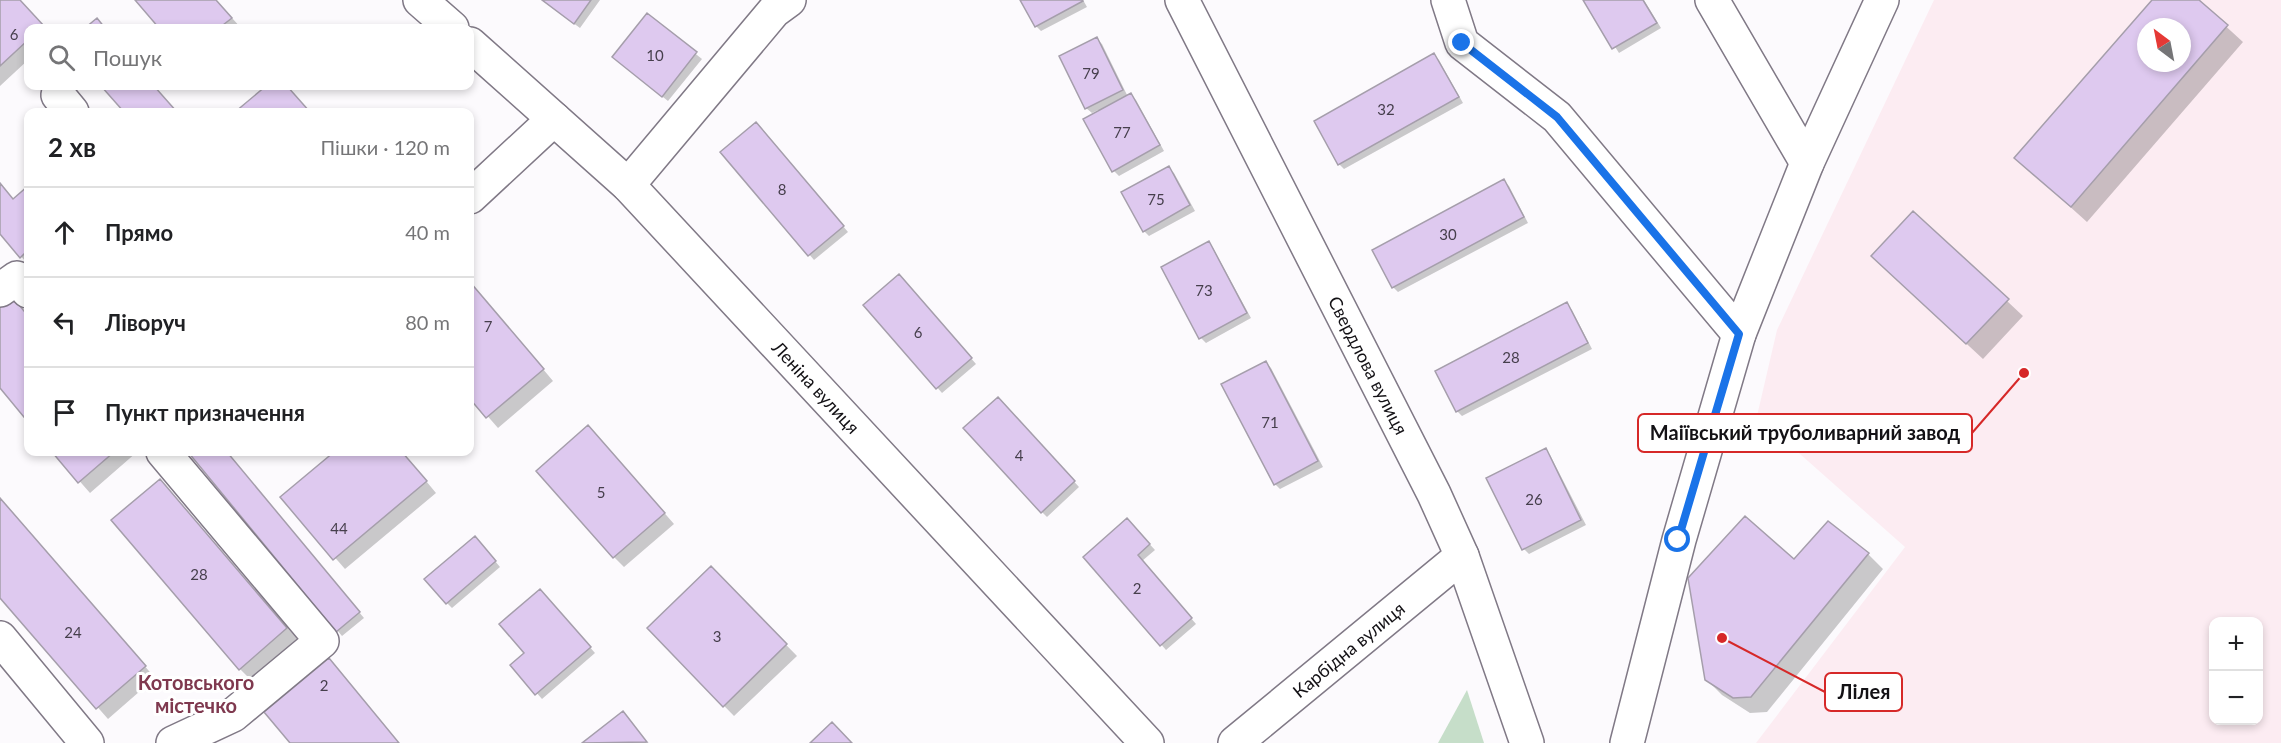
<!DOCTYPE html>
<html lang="uk">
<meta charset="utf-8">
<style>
body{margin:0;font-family:Lato,sans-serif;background:#f6f6f6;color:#202124}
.controls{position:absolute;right:18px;bottom:18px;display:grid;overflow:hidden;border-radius:12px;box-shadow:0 3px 9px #0003}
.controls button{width:54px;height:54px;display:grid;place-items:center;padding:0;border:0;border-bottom:2px solid #e0e0e0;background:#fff;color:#202124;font:30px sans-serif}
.compass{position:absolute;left:2137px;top:18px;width:54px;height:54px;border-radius:50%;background:#fff;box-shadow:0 3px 9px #0003;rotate:328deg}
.stop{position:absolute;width:18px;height:18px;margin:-14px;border:4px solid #1a73e8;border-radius:50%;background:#fff}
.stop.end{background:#1a73e8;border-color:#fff;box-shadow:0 2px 6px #0008}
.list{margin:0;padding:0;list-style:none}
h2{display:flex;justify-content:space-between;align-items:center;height:78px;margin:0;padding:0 24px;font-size:26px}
h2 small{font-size:20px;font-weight:400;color:#757577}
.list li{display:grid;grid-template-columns:39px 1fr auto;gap:18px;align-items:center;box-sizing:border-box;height:90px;padding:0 24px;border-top:2px solid #e0e0e0}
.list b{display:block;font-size:22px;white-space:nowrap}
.list em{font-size:20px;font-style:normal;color:#757577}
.icon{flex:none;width:33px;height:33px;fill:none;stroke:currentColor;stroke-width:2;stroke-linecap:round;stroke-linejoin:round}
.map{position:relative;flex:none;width:2281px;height:743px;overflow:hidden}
.search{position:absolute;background:#fff;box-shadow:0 3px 9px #0003;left:24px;top:24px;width:450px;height:66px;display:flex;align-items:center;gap:15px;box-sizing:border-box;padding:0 21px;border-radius:12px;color:#757577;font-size:22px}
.panel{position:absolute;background:#fff;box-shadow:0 3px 9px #0003;left:24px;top:108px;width:450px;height:348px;border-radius:12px}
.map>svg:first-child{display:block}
</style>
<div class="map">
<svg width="2281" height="743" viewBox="0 0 2281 743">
<rect width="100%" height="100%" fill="#fcfafd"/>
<path fill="#fcecf2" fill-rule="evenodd" d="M1934,0H2281V743H1756L1905,547L1757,416L1777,330ZM2146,27H2182V63H2146ZM2214,622H2258V720H2214Z"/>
<path fill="#c6dec9" d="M1467,690L1484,743H1438Z"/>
<path fill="#0003" fill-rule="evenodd" d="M0,0H19L45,28H28V60L0,86Z
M137,0H216L241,28H161Z
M542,0H600L580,28Z
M1022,0H1083L1087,7L1041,31L1036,26Z
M1585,0H1644L1661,28L1619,53Z
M2154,0H2197L2243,42L2087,222L2016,158ZM2146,27H2182V63H2146Z
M647,15L702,59L668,101L619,62Z
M1097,39L1102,44L1128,97L1131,95L1136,100L1164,151L1119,176L1114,171L1099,112L1098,110L1092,113L1086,108Z
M1434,55L1439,60L1463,103L1344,169L1339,164Z
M103,86H153L176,112H126Z
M268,86H286L310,112H237Z
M761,129L848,232L814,260L722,152Z
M1168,168L1174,173L1195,211L1149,236L1144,231Z
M1504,181L1509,186L1528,223L1398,292L1393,287Z
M0,185L14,201L28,188V260L26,262L0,232Z
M1913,213L2023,316L1983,359L1888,271Z
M1208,243L1213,248L1251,318L1206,343L1201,338Z
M904,281L976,364L942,393L865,305Z
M470,282L553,381L498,428L470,396Z
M11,298L28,316V420L0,385V307Z
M1567,304L1572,310L1592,349L1462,416L1457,411Z
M1266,362L1271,368L1323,467L1280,489L1275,484Z
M1003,404L1079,487L1047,517L1042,512Z
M599,438L674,524L624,567L614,557Z
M1545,450L1550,455L1586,525L1529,554L1524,549Z
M54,452H137L90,493Z
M189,452H226L364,618L342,636Z
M336,452H402L436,493L345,569L282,497Z
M170,491L297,639L250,679L240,669Z
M0,498L155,678L108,719L0,596Z
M1132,525L1155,550L1142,561L1196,624L1166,650L1085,557Z
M480,543L500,567L452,608L447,603Z
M1868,554L1883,569L1767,712L1750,713L1722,695L1706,679L1794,562Z
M711,568L797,656L734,716L649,629Z
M545,596L595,653L542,699L512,665L526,653Z
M623,713L647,743H584Z"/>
<path fill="#dec9ef" stroke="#a59eab" stroke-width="1.5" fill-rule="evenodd" d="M0,0H20L44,26L42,28H28V40L0,66Z
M135,0H216L232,18L219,28H159Z
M542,0H591L574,24Z
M1020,0H1082L1083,1L1035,27Z
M1583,0H1643L1657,23L1612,49Z
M2152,0H2199L2228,25L2071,207L2014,158ZM2146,27H2182V63H2146Z
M647,13L697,52L662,97L612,57Z
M97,18L105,28H85Z
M1097,37L1123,90L1085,109L1059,56Z
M1434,53L1459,97L1338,165L1314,121Z
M101,86H154L177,112H124Z
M266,86H287L310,112H235Z
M1131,93L1160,145L1112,172L1083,119Z
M756,122L844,226L808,256L720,152Z
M1169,166L1190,205L1143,232L1121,192Z
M1504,179L1524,217L1392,288L1372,250Z
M0,183L13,199L28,186V250L20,258L0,234Z
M1913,211L2009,299L1966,344L1871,256Z
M1209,241L1247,313L1199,339L1161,267Z
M899,274L972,358L936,389L863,305Z
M470,282L544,369L486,418L470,399Z
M12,296L28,316V422L0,388V305Z
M1567,302L1588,343L1456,412L1435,371Z
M1266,361L1318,461L1274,485L1221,384Z
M998,397L1075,481L1041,513L963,428Z
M588,425L665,513L613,558L536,471Z
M1546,448L1581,520L1522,550L1486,478Z
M52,452H114L78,483Z
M188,452H227L360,612L336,632Z
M334,452H402L427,481L333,560L280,497Z
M160,479L287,628L239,670L111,520Z
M0,498L146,666L96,709L0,598Z
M1745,516L1794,559L1828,521L1869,553L1751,697L1733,698L1705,680L1688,578Z
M1127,518L1150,544L1138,555L1192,618L1160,646L1083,557Z
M475,536L496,561L446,604L424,579Z
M711,566L787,644L723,707L647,628Z
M540,589L591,647L535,695L510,665L524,653L499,624Z
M329,658L399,743H290L264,712Z
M623,711L647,742L582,743Z
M832,722L852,743H810Z"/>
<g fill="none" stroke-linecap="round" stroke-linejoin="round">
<g stroke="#807986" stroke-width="36">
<g id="minor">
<path d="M420,0L452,28"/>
<path id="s1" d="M1182,0L1434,494L1462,556L1527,743"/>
<path d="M1448,0L1462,43L1557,117L1739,334"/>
<path d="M1712,0L1807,163"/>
<path id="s2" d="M470,44L628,185L1147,743"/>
<path d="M58,95L72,112"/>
<path d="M628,185L774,11L789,0"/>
<path d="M470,197L554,119"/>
<path d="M0,290L17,278L28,291"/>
<path d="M163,452L322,641L233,715L173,743"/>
<path d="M0,638L87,743"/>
<path id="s3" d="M1235,743L1462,556"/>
<path d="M1627,743L1679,540L1739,334L1807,163L1882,0"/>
</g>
</g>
<use href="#minor" stroke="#fff" stroke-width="33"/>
</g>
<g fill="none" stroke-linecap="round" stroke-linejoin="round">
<path stroke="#1a73e8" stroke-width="8" d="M1462,43L1557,117L1739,334L1678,540"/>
</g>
<g text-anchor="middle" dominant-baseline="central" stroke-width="6" stroke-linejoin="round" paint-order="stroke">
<g font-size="15" fill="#463f4c">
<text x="14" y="34">6</text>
<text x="655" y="55">10</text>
<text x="1091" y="73">79</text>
<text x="1386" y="109">32</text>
<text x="1122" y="132">77</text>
<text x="782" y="189">8</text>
<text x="1156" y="199">75</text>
<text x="1448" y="234">30</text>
<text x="1204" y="290">73</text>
<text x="488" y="326">7</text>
<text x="918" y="332">6</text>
<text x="1511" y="357">28</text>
<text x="1270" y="422">71</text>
<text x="1019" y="455">4</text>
<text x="601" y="492">5</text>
<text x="1534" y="499">26</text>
<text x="339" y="528">44</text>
<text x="199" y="574">28</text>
<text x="1137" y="588">2</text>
<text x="73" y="632">24</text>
<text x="717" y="636">3</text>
<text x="324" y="685">2</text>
</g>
<g font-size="18" fill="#131115" stroke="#fff">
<text stroke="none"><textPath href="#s1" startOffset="410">Свердлова вулиця</textPath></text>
<text stroke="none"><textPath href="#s2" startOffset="488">Леніна вулиця</textPath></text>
<text stroke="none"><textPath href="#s3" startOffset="147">Карбідна вулиця</textPath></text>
</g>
<g font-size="20" font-weight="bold" fill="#7f394f" stroke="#fff">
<text x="196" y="682">Котовського<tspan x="196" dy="23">містечко</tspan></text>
</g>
</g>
<path fill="none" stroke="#d62828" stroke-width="2" d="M2024 373L1972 433M1722 638L1825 692"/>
<g fill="#d62828" stroke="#fff" stroke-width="2">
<circle cx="2024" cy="373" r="6"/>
<circle cx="1722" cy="638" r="6"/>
</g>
<g fill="#fff" stroke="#d62828" stroke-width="2">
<rect x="1638" y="414" width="334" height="38" rx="6"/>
<rect x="1825" y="673" width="77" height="38" rx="6"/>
</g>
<g font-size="20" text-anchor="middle" font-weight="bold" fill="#131115">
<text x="1805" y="440">Маіївський труболиварний завод</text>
<text x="1864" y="699">Лілея</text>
</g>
</svg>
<div class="controls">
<button>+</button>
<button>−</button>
</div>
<svg class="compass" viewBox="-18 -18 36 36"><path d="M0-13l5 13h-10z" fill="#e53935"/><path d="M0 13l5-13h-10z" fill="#757577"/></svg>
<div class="stop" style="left:1678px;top:540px"></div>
<div class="stop end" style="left:1462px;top:43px"></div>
<div class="search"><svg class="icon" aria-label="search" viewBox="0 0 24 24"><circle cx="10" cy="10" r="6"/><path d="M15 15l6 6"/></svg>Пошук</div>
<section class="panel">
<h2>2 хв<small>Пішки · 120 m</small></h2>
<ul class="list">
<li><svg class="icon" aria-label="ahead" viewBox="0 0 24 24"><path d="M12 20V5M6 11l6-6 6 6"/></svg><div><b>Прямо</b></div><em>40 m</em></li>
<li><svg class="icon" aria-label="left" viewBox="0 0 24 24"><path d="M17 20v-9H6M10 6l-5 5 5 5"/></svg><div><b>Ліворуч</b></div><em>80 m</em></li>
<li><svg class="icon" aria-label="arrive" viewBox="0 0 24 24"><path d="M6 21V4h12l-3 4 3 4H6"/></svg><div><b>Пункт призначення</b></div></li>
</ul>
</section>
</div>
